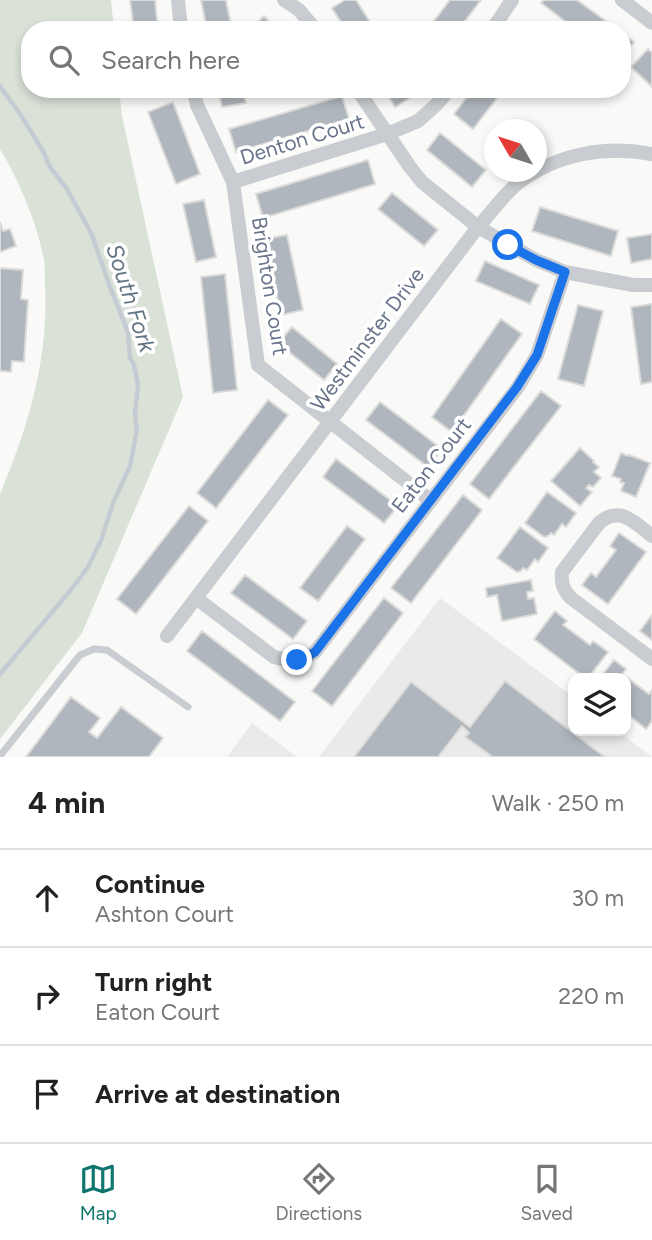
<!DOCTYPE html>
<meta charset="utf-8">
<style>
body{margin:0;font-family:Figtree,sans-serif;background:#f6f6f6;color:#222}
.controls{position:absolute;right:21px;bottom:21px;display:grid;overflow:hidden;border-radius:14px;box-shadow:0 4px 10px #0003}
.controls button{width:63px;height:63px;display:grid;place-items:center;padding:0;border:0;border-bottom:2px solid #e0e0e0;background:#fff;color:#222;font:35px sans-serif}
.compass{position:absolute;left:484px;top:119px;width:63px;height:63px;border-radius:50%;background:#fff;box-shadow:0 4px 10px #0003;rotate:309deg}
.stop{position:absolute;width:21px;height:21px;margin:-16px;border:5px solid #1a73e8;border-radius:50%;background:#fff}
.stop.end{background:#1a73e8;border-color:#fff;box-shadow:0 2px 7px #0008}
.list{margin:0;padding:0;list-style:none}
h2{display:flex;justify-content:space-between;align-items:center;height:91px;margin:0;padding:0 28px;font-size:30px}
h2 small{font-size:23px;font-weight:400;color:#767676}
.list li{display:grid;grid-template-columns:46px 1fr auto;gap:21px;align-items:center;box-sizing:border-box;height:98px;padding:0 28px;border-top:2px solid #e0e0e0}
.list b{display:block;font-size:26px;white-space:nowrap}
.list p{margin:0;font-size:23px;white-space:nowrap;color:#767676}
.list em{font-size:23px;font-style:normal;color:#767676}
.icon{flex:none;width:38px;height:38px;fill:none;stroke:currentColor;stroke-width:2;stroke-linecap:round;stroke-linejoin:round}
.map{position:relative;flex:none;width:652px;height:757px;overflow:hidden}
.search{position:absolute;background:#fff;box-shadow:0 4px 10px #0003;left:21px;right:21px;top:21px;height:77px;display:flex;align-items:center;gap:18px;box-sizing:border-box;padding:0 24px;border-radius:28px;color:#767676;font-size:26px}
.sheet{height:385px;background:#fff}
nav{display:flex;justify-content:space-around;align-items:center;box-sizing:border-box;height:98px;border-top:2px solid #e0e0e0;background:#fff;font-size:19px;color:#767676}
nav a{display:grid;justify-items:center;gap:4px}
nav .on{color:#0f766e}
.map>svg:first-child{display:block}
</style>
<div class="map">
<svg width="652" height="757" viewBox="0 0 652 757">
<rect width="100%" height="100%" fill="#f9f9f7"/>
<path fill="#eaeaea" d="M440,598L573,697V731H618L652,757H319Z
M252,723L297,757H227Z"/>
<path fill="#dae2d8" d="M0,0H111L114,30H30V89H119L122,116L183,397L82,633L0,739V494C28,428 49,358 45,285C45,277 45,267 44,259C36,221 20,182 0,149Z"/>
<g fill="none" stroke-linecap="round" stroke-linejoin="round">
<path stroke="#c4cbd2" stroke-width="4.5" d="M0,86L22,117L43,151L50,167L67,189L92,235L110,287L128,332L130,358L134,365L138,385L135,414L137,430L130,466L113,503L102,538L88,567L70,591L0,674"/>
</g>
<path fill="#b0b6be" stroke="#dbdbd9" stroke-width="2" d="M130,0H155L158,30H134Z
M201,0H226L232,30H207Z
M345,0H356L375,30H346L332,8Z
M450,0H481L458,30H427Z
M544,0H577L618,30H577L541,3Z
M264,16L277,30H250Z
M622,33L634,42L622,58Z
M648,49L652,53V87L631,67Z
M218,89H243L246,103L222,107Z
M384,89H413L416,94L395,107Z
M473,89H504L473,129L454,114Z
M342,96L349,119L236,152L229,129Z
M173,102L200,174L176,184L148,112Z
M440,133L486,170L472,187L427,150Z
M368,160L375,184L263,218L256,194Z
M392,193L438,230L424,246L378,209Z
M204,200L216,257L196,262L183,204Z
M540,207L618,231L611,256L532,231Z
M0,222L3,231L10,229L16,246L0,252Z
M652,234V259L631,263L627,238Z
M287,235L303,310L281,315L265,239Z
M485,261L539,285L530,304L476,281Z
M0,268L23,270L21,299L28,300L24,362L12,361L11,372L0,371Z
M225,274L237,390L213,393L201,277Z
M652,304V382L641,384L631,307Z
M578,305L603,311L584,386L558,379Z
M501,319L522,334L452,432L432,417Z
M292,327L337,364L324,380L278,343Z
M541,391L561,406L489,499L470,484Z
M268,400L288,415L216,508L197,493Z
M380,402L442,449L428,467L366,420Z
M580,448L594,461L593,462L599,467L594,472L601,478L593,487L589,485L586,488L592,492L580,506L551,481Z
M621,453L628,456L629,455L650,463L636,497L621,491L624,483L620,482L621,479L612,476Z
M336,459L398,506L384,523L323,477Z
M547,492L576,513L566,527L562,524L554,535L551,533L548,536L544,537L525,523Z
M463,495L482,510L411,603L391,588Z
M189,506L208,521L136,614L117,599Z
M347,526L365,539L318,601L300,588Z
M520,527L548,548L538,562L535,559L527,570L523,568L521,571L517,572L497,558Z
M619,533L646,552L608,604L582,585L591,573L596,577L616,550L610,546Z
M245,575L307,621L293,639L231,593Z
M531,580L533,591L527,592L528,599L534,598L537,614L502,621L497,595L487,597L486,588Z
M384,598L403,613L332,706L312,691Z
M555,611L567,621L563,625L590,645L593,641L608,652L588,678H585L534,639Z
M652,615V640L640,631Z
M202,631L295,702L280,721L187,651Z
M614,660L626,669L622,674L649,694L652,690V721L646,729L626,713V678H600Z
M505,681L605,757H493L465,737L469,733L462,726L438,757H354L411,682L470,727Z
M71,697L100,718L89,732L97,738L121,707L163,738L149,757H26Z"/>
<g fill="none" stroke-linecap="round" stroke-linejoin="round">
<path stroke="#c9ccd0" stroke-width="7" d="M0,756L80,655L94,649L107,650L188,707"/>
<path stroke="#c9ccd0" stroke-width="14" d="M178,0L181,30
M284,0L299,10L316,30
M622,0L652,23
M492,30L512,0
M193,89L197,105L233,182L258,365L430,500
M357,89L410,167L422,182L478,227L536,260L565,272L633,285H652
M233,182L387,134L418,121L437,104L450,89
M652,536C634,522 620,505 599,523L562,572C561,583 563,590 571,598L652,659
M196,598L274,657C290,662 301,660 315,652L518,387L537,355L565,272
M167,636L478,227C491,213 503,195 518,183C557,154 605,145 652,154"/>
</g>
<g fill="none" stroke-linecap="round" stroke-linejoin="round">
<path stroke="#1a73e8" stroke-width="9" d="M297,660L306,657L315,652L517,387L537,355L565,272L536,260L508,245"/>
</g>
<g text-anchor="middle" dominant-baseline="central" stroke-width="7" stroke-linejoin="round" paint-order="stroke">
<g font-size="21" fill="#67748a" stroke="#fff">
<text transform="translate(302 139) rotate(-17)">Denton Court</text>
<text transform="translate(270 286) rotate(81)">Brighton Court</text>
<text transform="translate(367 339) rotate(-53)">Westminster Drive</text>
<text transform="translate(431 465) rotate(-52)">Eaton Court</text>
</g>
<g font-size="23" font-style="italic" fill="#637684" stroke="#fff">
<text transform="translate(131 298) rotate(72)">South Fork</text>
</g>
</g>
</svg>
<div class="controls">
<button><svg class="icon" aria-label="layers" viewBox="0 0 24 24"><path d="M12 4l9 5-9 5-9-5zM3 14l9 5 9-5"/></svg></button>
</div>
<svg class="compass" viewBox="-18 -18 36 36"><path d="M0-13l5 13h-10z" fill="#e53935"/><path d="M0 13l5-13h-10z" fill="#767676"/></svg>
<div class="stop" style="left:508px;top:245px"></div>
<div class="stop end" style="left:297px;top:660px"></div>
<div class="search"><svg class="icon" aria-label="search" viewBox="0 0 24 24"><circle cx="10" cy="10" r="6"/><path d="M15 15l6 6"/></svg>Search here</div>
</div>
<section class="sheet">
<h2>4 min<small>Walk · 250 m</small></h2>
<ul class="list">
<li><svg class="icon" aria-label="ahead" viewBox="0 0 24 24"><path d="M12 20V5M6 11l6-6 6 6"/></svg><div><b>Continue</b><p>Ashton Court</p></div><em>30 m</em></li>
<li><svg class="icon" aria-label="right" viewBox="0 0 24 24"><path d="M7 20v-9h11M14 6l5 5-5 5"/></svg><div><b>Turn right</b><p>Eaton Court</p></div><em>220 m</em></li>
<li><svg class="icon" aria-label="arrive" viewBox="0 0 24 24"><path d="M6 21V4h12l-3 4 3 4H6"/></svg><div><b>Arrive at destination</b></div></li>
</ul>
</section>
<nav>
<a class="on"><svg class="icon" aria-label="map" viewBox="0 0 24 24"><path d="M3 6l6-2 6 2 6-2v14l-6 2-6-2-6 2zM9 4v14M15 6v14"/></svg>Map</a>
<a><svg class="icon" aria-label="directions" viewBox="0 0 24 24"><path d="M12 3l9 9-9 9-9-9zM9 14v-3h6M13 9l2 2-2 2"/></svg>Directions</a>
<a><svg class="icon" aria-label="saved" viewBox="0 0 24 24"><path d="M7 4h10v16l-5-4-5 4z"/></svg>Saved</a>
</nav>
